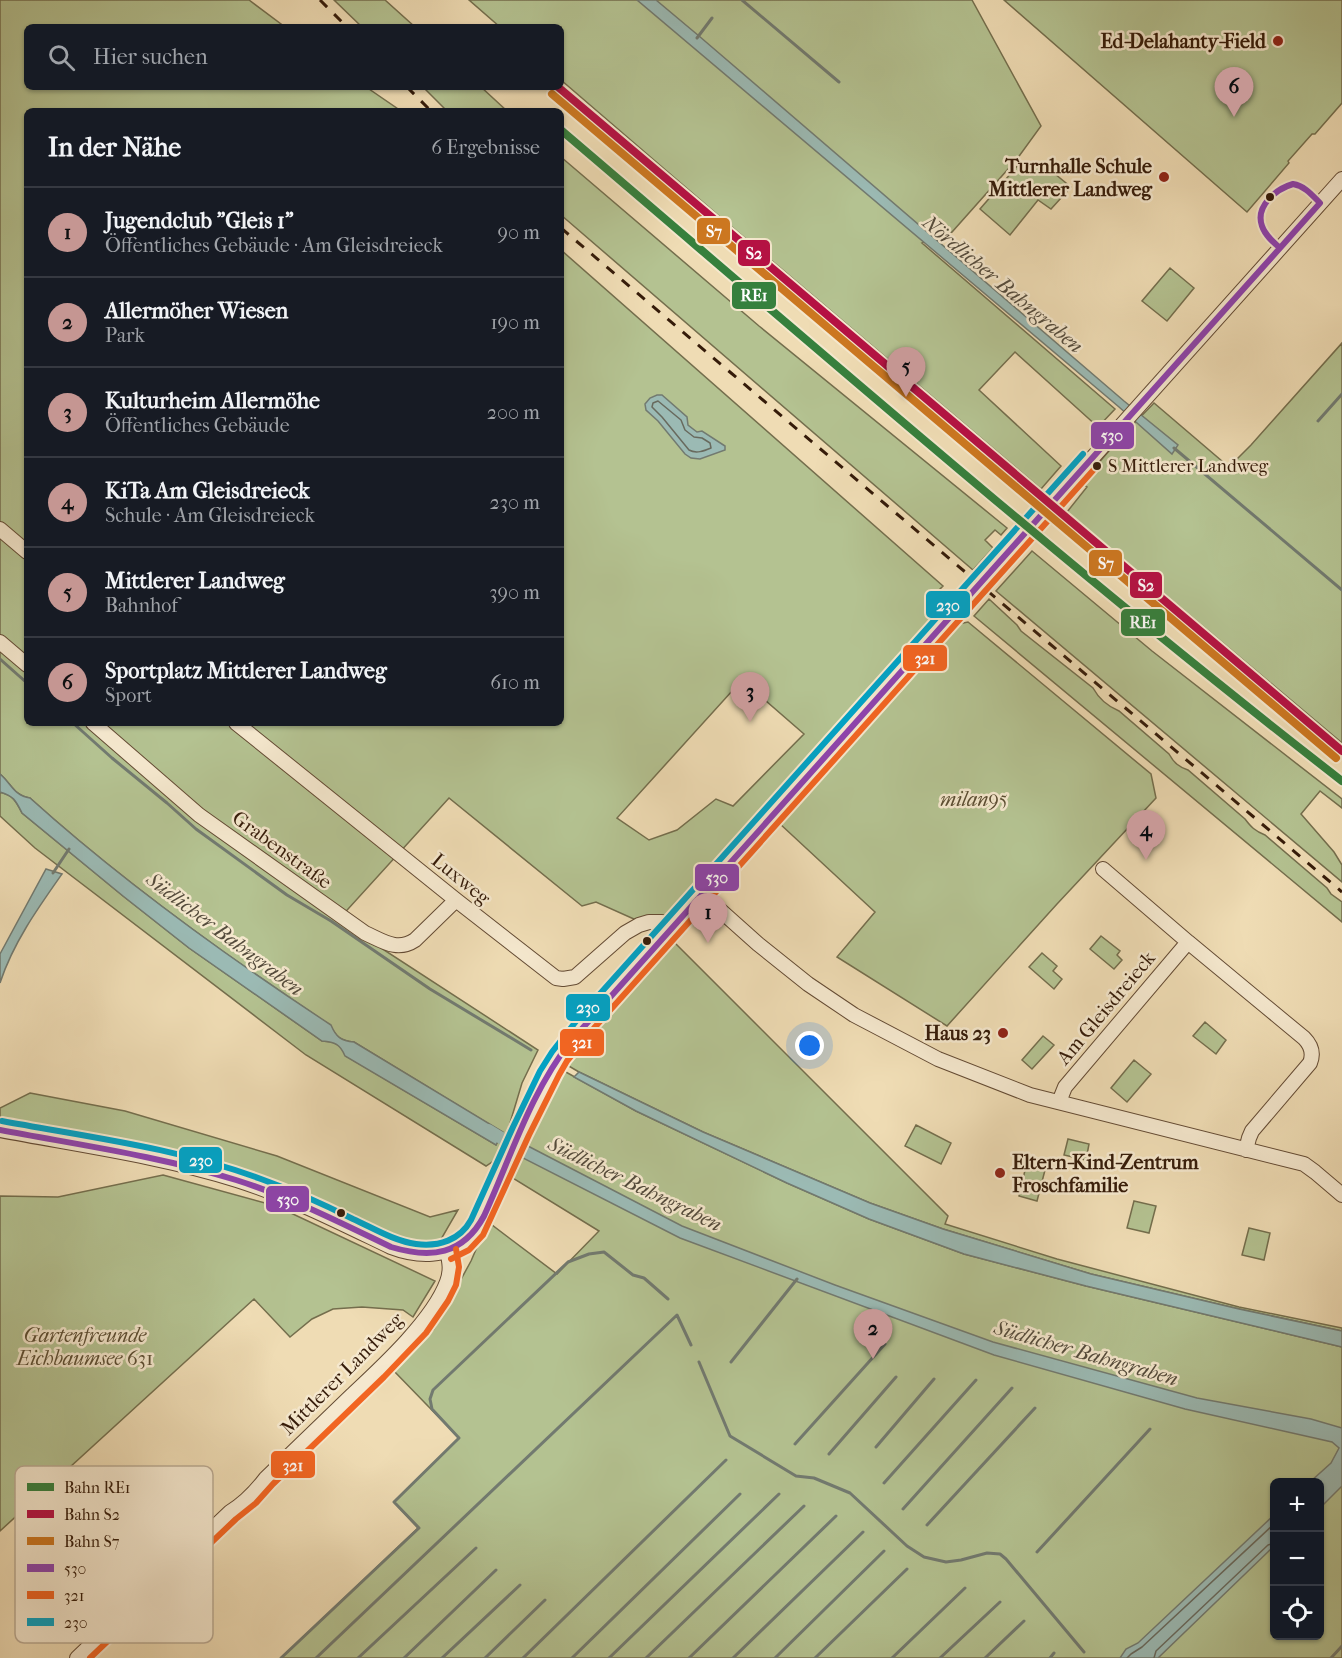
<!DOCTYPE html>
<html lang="de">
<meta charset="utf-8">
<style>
body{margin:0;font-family:"IM FELL French Canon",serif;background:#242831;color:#f1f3f6}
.controls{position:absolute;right:18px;bottom:18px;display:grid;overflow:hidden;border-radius:9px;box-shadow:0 2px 4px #0004}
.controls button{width:54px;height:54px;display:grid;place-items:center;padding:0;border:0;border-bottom:2px solid #363941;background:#171b24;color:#f1f3f6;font:30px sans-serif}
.you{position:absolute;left:810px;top:1046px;width:21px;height:21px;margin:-15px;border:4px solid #fff;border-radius:50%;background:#1a73e8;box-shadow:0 0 0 9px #1a73e833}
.badge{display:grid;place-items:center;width:39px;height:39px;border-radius:50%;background:#c59692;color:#111;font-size:20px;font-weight:700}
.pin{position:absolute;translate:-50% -50px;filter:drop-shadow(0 2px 3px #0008)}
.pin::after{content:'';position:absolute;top:32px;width:21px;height:18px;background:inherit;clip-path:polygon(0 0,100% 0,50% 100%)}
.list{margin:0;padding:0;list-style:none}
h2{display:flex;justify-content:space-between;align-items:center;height:78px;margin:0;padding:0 24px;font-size:26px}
h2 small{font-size:20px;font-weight:400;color:#9ea1a6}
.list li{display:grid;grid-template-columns:39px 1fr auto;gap:18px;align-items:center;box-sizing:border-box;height:90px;padding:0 24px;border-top:2px solid #363941}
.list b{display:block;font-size:22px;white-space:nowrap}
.list p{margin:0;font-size:20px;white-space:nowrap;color:#9ea1a6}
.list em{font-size:20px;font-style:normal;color:#9ea1a6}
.icon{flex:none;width:33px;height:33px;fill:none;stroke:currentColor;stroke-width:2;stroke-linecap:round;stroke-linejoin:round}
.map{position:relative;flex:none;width:1342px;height:1658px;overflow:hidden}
.search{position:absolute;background:#171b24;box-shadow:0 2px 4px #0004;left:24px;top:24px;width:540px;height:66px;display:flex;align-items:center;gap:15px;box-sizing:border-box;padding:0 21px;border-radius:9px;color:#9ea1a6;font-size:22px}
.panel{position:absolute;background:#171b24;box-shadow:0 2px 4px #0004;left:24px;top:108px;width:540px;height:618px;border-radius:9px}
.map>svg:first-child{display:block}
</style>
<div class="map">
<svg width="1342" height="1658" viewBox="0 0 1342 1658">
<rect width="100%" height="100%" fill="#efdcb4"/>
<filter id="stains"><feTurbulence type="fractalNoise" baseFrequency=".00333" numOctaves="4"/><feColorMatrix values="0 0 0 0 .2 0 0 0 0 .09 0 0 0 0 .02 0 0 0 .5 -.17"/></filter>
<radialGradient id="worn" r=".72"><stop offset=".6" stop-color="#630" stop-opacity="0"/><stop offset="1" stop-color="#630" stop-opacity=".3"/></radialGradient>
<path fill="#b4c291" stroke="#746e4d" stroke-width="1.5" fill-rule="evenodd" d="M0,0H249L285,27H27V87H366L401,111H27V723H561V250L943,586L933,596L946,610L654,928L596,902L582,906L449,798L338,920L538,1050L522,1083L507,1133L495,1160L486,1166L306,1055L35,848L0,816V792C14,796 16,801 22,813L123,896L189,948L322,1041L333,1042L341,1047L346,1056L496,1145L502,1132L354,1042C341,1041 336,1037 330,1025C226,956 123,882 30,798C14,796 11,783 0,774ZM742,680L804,734L733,806L716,799L677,830L649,840L617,818Z
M334,0H385L415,27H362Z
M469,0H972L1041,126L1017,159L952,232L922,243L1115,409L1098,427L1015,352L979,390L1061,466L1041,489L719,216L561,80V27H500Z
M1004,0H1342V103L1315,134H1312L1288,161L1289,163L1247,212Z
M423,87H481L507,111H447Z
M561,157L759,326L1007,528L1001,535L995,530L985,540L993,548L973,570L561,215Z
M1019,164L1050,170L1071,187L1051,209L1038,200L1010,235L980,209Z
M1170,268L1194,288L1167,321L1142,301Z
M1342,343V743L1067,512L1087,487L1084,485V480L1121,437L1154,403L1229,467L1251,445Z
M1032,551L1152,651L1342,799V808L1320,791L1301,814L1334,852L1342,865V882L996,591Z
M989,599L1017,625L1021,631L1093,688C1099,699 1107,706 1119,711L1169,754C1174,763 1179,767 1188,770L1245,819C1251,827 1255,831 1265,835L1327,888L1331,894L1342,902V922L974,616Z
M968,622L1151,774L1156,798L1057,904L947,1026L837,957L875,912L779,823L954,625Z
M1101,936L1120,951L1117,955L1122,960L1114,969L1090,949Z
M673,941L948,1216L945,1224L1057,1259L1239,1307L1342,1328V1331L1239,1309L1091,1274L943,1229L870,1203L703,1132L579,1072L567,1065L587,1039Z
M1042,953L1057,966L1053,971L1062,979L1054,989L1029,967Z
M1205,1022L1226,1040L1216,1054L1193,1036Z
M1043,1036L1054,1045L1032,1069L1022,1060Z
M1134,1060L1151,1074L1127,1102L1111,1088Z
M564,1071L636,1111L787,1183L869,1219L964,1254L1086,1286L1342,1347V1658H281L418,1528L394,1502L459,1438L393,1370L434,1329L471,1261L488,1222L557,1274L599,1231L511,1177L526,1145ZM1274,1482H1320V1636H1274Z
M30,1093L125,1111L277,1156L430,1217L458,1210L440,1241C424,1242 412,1242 397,1237L288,1187L170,1155L0,1123V1108Z
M916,1125L951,1143L941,1164L905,1146Z
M1068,1139L1089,1144L1086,1160L1064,1155Z
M1026,1166L1045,1170L1037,1201L1019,1196Z
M163,1175L276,1206L435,1281L413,1317L403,1310L362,1307L333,1309L312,1319L290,1337L254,1299L0,1531V1196L58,1197Z
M1134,1201L1156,1206L1149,1233L1127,1228Z
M1249,1228L1270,1233L1264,1260L1242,1255Z"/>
<path fill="#9bbab4" stroke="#727a70" stroke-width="1.5" d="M637,0H656L699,36L1124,401L1178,445L1172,454L1119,407Z
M657,395H662L687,417L688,425L697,432L702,431L725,446V450L700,459L691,458L685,454L658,421L646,410L645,404L650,398Z
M0,774C11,783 14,796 30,798C123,882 226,956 331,1025C336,1037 341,1041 354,1042L503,1132L496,1145L345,1056C340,1044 335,1042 322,1041L189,948L123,896L22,813C16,801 14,796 0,792Z
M46,869L62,874C38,908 13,943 0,983V954Z
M579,1072L703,1132L870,1203L943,1229L1091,1274L1239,1309L1342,1331V1347L1086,1286L964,1254L869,1219L787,1183L636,1111L574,1077Z
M526,1145L682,1226L835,1285L993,1342L1197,1398L1311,1419L1342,1428V1486L1320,1508V1482H1310L1331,1463L1339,1448L1332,1442L1185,1409L994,1355L680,1238L521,1157Z
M1274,1515V1546L1158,1658H1120L1126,1649L1138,1643Z"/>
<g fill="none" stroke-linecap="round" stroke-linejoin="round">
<path stroke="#686a5e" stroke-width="1.5" d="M658,401L681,420L685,430L694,437L702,438L710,443L711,448C704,451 696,454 689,450L662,417L652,407L653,403Z
M1127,1658L1131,1654L1142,1647L1274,1524
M1154,1658L1156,1651L1268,1545L1274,1543"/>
<path stroke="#727a70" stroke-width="3" d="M742,0L839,82
M697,38L712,18
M1318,421L1342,394
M1174,448L1342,590
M0,659L27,683
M73,723L112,758L167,803L196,829L287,895L331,921L430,989L531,1050
M53,873L69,849
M699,1362L730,1436L796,1476L814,1478L850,1493L907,1546L924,1557L946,1562L961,1560L987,1553L1000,1554L1006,1559L1084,1652
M731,1362L797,1279
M795,1444L885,1344
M876,1447L934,1379
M829,1454L896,1377
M884,1483L976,1380
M903,1509L1012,1388
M927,1525L1035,1408
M1037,1552L1150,1429
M281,1658L419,1528L394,1502L459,1438L432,1409L430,1399L433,1390L568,1262L589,1254L604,1252L633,1275L644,1278L668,1299
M316,1658L677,1315L691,1345
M358,1658L476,1548
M404,1658L496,1570
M442,1658L520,1585
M485,1658L545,1600
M523,1658L726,1460
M572,1658L740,1494
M609,1658L779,1494
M646,1658L804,1506
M689,1658L836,1516
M733,1658L863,1532
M775,1658L884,1551
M815,1658L907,1569
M892,1658L965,1588
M940,1658L1000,1602
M985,1658L1024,1621
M1050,1658L1054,1653
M1331,1658L1342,1646"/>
<path stroke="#9bbab4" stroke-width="12" d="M488,1130L523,1151"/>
<g stroke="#644b34" stroke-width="16">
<path id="minor" d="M0,529L27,552
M0,642L27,665
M93,723L199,815L365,933C383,941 397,952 415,940L456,900
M236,723L456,900L556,978L563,979L575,977L625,933L639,925L649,922H662L671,929
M702,894L758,944L808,984L854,1015L938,1059L1030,1095L1304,1164L1315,1172L1342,1195
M1188,942L1304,1038C1311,1045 1314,1053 1310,1063L1252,1131L1249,1138L1246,1150
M1059,1102L1065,1087L1188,942L1103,869
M0,1130C79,1145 160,1156 237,1180C290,1197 341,1223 391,1247C417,1257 448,1258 469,1238C480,1228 485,1211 491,1198C501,1175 511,1153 521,1131C533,1106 544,1080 559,1057C568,1045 578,1033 588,1021L1342,179
M77,1658L230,1512C245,1503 256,1491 266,1478C295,1450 324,1422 352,1395C382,1367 433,1320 447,1282C451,1271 450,1263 447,1251"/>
</g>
<use href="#minor" stroke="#f5e8ce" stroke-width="14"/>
<path stroke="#351b09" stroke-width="3" stroke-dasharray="10 10" stroke-linecap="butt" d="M320,0L347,27
M407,87L431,111
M561,228C821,450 1082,671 1342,892"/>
<g stroke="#f5e8ce" stroke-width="10">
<path id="bus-1" d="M1293,184C1305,186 1312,195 1320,203L1280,248C1273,242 1265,235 1262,226C1255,206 1276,189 1293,184Z
M0,1130C79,1145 159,1156 236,1180C290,1197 341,1223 391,1247C431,1259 463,1255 484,1216C511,1157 530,1093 571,1041L1280,248"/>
</g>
<g stroke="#f5e8ce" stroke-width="10">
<path id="bus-2" d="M451,1259L469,1250L483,1235L529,1135L559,1075L567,1061L595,1027L1097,466
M90,1658L236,1519L256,1503L273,1484L384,1377L426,1333L448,1301L456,1285L459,1267L456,1249"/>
</g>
<g stroke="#f5e8ce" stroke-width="10">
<path id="bus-3" d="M2,1121C88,1137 178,1148 261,1179C292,1190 323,1204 353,1219C373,1228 394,1241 416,1244C439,1247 460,1240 471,1220L513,1127L540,1071L552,1052L581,1015L1083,454"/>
</g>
<use href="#bus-1" stroke="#8e44ad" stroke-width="6"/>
<use href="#bus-2" stroke="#f26522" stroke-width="6"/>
<use href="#bus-3" stroke="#03a2c4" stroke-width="6"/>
<g stroke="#f5e8ce" stroke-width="12">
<path id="rail-1" d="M561,130C819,350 1074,573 1342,781"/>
</g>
<g stroke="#f5e8ce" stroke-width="12">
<path id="rail-2" d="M558,87L1342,751"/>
</g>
<g stroke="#f5e8ce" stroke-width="12">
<path id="rail-3" d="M552,94L1336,758"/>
</g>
<use href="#rail-1" stroke="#36803d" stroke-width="8"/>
<use href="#rail-2" stroke="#b51143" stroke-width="8"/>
<use href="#rail-3" stroke="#cc7720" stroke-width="8"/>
</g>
<g fill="#8f2418" stroke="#f5e8ce" stroke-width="2">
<circle cx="1278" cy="41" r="6"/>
<circle cx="1164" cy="177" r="6"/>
<circle cx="1003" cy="1033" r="6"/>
<circle cx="1000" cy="1173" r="6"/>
</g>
<g fill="#351b09" stroke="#f5e8ce" stroke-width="2">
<circle cx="1270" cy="197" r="5"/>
<circle cx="1097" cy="466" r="5"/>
<circle cx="647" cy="941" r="5"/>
<circle cx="341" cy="1213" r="5"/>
</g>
<g text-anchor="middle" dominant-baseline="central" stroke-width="5" stroke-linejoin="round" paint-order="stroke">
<g font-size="18" fill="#351b09" stroke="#f5e8ce" text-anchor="start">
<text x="1108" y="466">S Mittlerer Landweg</text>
</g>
<g font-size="20" font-weight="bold" fill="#351b09" stroke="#f5e8ce" text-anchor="end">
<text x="1266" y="41">Ed-Delahanty-Field</text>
<text x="1152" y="166">Turnhalle Schule<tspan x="1152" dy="23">Mittlerer Landweg</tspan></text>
<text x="991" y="1033">Haus 23</text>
<text x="1012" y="1162" text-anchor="start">Eltern-Kind-Zentrum<tspan x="1012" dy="23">Froschfamilie</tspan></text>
</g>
<g font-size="20" font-style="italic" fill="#5b4d32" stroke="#f5e8ce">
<text x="974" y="799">milan95</text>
<text x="85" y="1335">Gartenfreunde<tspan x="85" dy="23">Eichbaumsee 631</tspan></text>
</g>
<g font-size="20" fill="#351b09" stroke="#f5e8ce">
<text transform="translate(282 850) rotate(36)">Grabenstraße</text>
<text transform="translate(461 879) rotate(39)">Luxweg</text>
<text transform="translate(1106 1008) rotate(-50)">Am Gleisdreieck</text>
<text transform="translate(342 1374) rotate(-45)">Mittlerer Landweg</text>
</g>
<g font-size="21" font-style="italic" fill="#544b3c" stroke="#f5e8ce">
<text transform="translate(1003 284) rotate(40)">Nördlicher Bahngraben</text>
<text transform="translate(225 934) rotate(37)">Südlicher Bahngraben</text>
<text transform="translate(635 1184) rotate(26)">Südlicher Bahngraben</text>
<text transform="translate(1086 1353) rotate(16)">Südlicher Bahngraben</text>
</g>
</g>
<rect x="15" y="1466" width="198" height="177" rx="9" fill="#f5e8ce" stroke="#bbaa93" stroke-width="1.5"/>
<rect x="27" y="1483" width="27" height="8" fill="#36803d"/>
<rect x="27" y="1510" width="27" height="8" fill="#b51143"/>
<rect x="27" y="1537" width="27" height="8" fill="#cc7720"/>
<rect x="27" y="1564" width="27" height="8" fill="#8e44ad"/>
<rect x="27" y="1591" width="27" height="8" fill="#f26522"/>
<rect x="27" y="1618" width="27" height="8" fill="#03a2c4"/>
<g font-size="16" fill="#351b09">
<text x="64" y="1493">Bahn RE1</text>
<text x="64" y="1520">Bahn S2</text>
<text x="64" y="1547">Bahn S7</text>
<text x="64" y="1574">530</text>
<text x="64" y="1601">321</text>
<text x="64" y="1628">230</text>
</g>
<g stroke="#f5e8ce" stroke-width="2">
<rect x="696" y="217" width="35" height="28" rx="6" fill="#cc7720"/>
<rect x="737" y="239" width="34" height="28" rx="6" fill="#b51143"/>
<rect x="731" y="281" width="46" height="29" rx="6" fill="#36803d"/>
<rect x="1090" y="421" width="45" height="29" rx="6" fill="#8e44ad"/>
<rect x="1088" y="549" width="35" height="28" rx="6" fill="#cc7720"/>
<rect x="1129" y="571" width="34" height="28" rx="6" fill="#b51143"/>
<rect x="925" y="590" width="46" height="29" rx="6" fill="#03a2c4"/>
<rect x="1120" y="608" width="46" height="29" rx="6" fill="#36803d"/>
<rect x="902" y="644" width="46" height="28" rx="6" fill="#f26522"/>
<rect x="694" y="863" width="46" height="29" rx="6" fill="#8e44ad"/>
<rect x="565" y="993" width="46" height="29" rx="6" fill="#03a2c4"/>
<rect x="559" y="1028" width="46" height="29" rx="6" fill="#f26522"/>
<rect x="178" y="1146" width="45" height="28" rx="6" fill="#03a2c4"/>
<rect x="265" y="1185" width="45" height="28" rx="6" fill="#8e44ad"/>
<rect x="270" y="1450" width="46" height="29" rx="6" fill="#f26522"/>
</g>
<g font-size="16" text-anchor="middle" font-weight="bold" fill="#fff">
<text x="714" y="237">S7</text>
<text x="754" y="259">S2</text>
<text x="754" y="301">RE1</text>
<text x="1112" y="441">530</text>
<text x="1106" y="569">S7</text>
<text x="1146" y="591">S2</text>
<text x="948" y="611">230</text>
<text x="1143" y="628">RE1</text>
<text x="925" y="664">321</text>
<text x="717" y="883">530</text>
<text x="588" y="1013">230</text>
<text x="582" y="1048">321</text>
<text x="201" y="1166">230</text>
<text x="288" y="1205">530</text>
<text x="293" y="1471">321</text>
</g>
<rect width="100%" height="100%" filter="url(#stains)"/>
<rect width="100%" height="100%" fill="url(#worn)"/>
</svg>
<div class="controls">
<button>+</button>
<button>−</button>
<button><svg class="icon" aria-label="locate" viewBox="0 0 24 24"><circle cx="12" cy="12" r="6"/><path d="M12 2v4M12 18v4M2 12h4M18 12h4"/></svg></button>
</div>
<div class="you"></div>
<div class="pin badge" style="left:708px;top:943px">1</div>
<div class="pin badge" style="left:873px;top:1359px">2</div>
<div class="pin badge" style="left:750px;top:722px">3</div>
<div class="pin badge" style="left:1146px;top:860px">4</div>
<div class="pin badge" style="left:906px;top:397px">5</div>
<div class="pin badge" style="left:1234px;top:117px">6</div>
<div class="search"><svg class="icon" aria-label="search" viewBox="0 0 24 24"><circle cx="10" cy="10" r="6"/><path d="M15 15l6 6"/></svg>Hier suchen</div>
<section class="panel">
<h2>In der Nähe<small>6 Ergebnisse</small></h2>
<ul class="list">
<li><span class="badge">1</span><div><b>Jugendclub &quot;Gleis 1&quot;</b><p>Öffentliches Gebäude · Am Gleisdreieck</p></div><em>90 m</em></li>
<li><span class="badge">2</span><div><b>Allermöher Wiesen</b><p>Park</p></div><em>190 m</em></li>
<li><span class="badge">3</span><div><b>Kulturheim Allermöhe</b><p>Öffentliches Gebäude</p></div><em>200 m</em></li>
<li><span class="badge">4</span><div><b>KiTa Am Gleisdreieck</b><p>Schule · Am Gleisdreieck</p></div><em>230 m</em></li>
<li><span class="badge">5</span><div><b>Mittlerer Landweg</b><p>Bahnhof</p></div><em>390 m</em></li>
<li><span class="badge">6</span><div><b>Sportplatz Mittlerer Landweg</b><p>Sport</p></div><em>610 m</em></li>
</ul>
</section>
</div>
